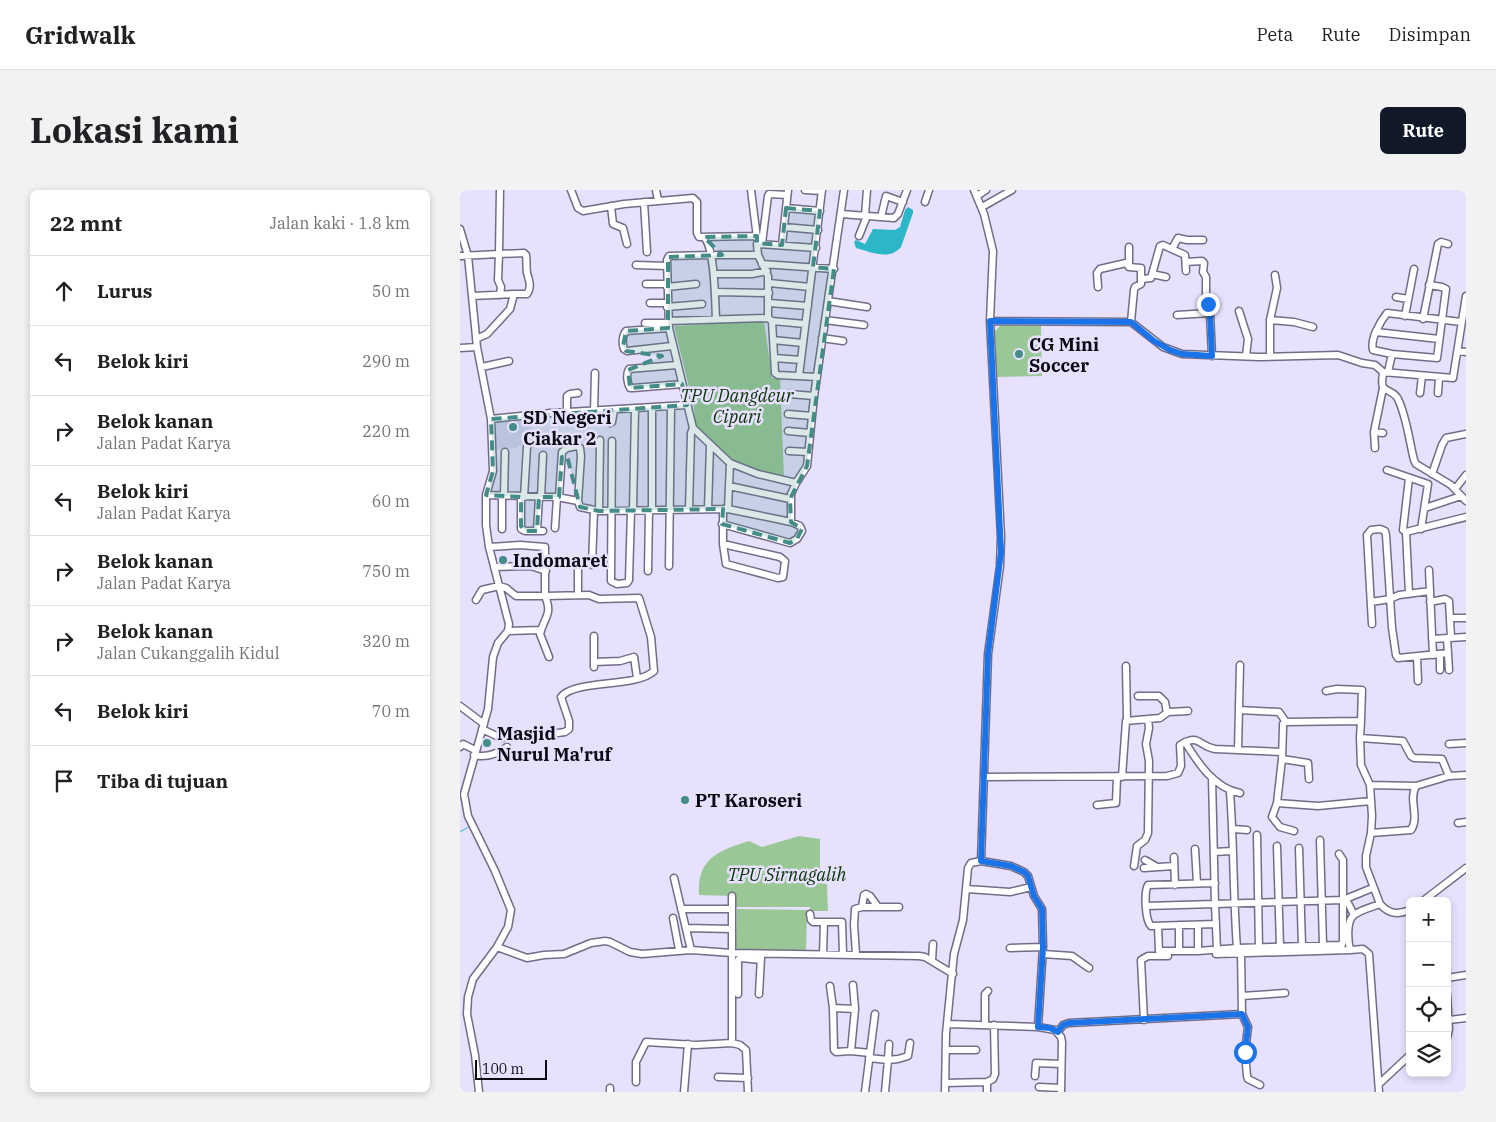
<!DOCTYPE html>
<html lang="id">
<meta charset="utf-8">
<style>
body{margin:0;font-family:"IBM Plex Serif",serif;background:#f2f2f2;color:#202124}
.controls{position:absolute;right:15px;bottom:15px;display:grid;overflow:hidden;border-radius:8px;box-shadow:0 2px 8px #0003}
.controls button{width:45px;height:45px;display:grid;place-items:center;padding:0;border:0;border-bottom:1px solid #e0e0e0;background:#fff;color:#202124;font:25px sans-serif}
.scale{position:absolute;left:15px;bottom:12px;width:72px;box-sizing:border-box;padding-left:5px;border:2px solid #0c0a13;border-top:0;font-size:14px;line-height:18px;white-space:nowrap;color:#0c0a13;-webkit-text-stroke:4px #e8e1fe;paint-order:stroke}
.stop{position:absolute;width:15px;height:15px;margin:-11px;border:4px solid #1a73e8;border-radius:50%;background:#fff}
.stop.end{background:#1a73e8;border-color:#fff;box-shadow:0 1px 5px #0008}
.list{margin:0;padding:0;list-style:none}
h2{display:flex;justify-content:space-between;align-items:center;height:65px;margin:0;padding:0 20px;font-size:21px}
h2 small{font-size:16px;font-weight:400;color:#757577}
.list li{display:grid;grid-template-columns:32px 1fr auto;gap:15px;align-items:center;box-sizing:border-box;height:70px;padding:0 20px;border-top:1px solid #e0e0e0}
.list b{display:block;font-size:19px;white-space:nowrap}
.list p{margin:0;font-size:16px;white-space:nowrap;color:#757577}
.list em{font-size:16px;font-style:normal;color:#757577}
.icon{flex:none;width:28px;height:28px;fill:none;stroke:currentColor;stroke-width:2;stroke-linecap:round;stroke-linejoin:round}
.map{position:relative;flex:none;width:1006px;height:902px;overflow:hidden;border-radius:8px}
header{display:flex;align-items:center;gap:30px;box-sizing:border-box;height:70px;padding:0 25px;background:#fff;border-bottom:1px solid #e0e0e0}
header strong{font-size:24px}
nav{display:flex;gap:28px;margin-inline-start:auto;font-size:18px}
.intro{display:flex;align-items:center;justify-content:space-between;box-sizing:border-box;height:120px;padding:0 30px}
h1{margin:0;font-size:35px}
.button{padding:12px 22px;border-radius:8px;background:#111827;color:#fff;font-size:18px;font-weight:700}
main{display:flex;gap:30px;padding:0 30px}
aside{flex:1;background:#fff;border-radius:8px;box-shadow:0 2px 8px #0003}
.map>svg:first-child{display:block}
</style>
<header>
<strong>Gridwalk</strong>
<nav><a>Peta</a><a>Rute</a><a>Disimpan</a></nav>
</header>
<div class="intro"><h1>Lokasi kami</h1><a class="button">Rute</a></div>
<main>
<aside>
<h2>22 mnt<small>Jalan kaki · 1.8 km</small></h2>
<ul class="list">
<li><svg class="icon" aria-label="ahead" viewBox="0 0 24 24"><path d="M12 20V5M6 11l6-6 6 6"/></svg><div><b>Lurus</b></div><em>50 m</em></li>
<li><svg class="icon" aria-label="left" viewBox="0 0 24 24"><path d="M17 20v-9H6M10 6l-5 5 5 5"/></svg><div><b>Belok kiri</b></div><em>290 m</em></li>
<li><svg class="icon" aria-label="right" viewBox="0 0 24 24"><path d="M7 20v-9h11M14 6l5 5-5 5"/></svg><div><b>Belok kanan</b><p>Jalan Padat Karya</p></div><em>220 m</em></li>
<li><svg class="icon" aria-label="left" viewBox="0 0 24 24"><path d="M17 20v-9H6M10 6l-5 5 5 5"/></svg><div><b>Belok kiri</b><p>Jalan Padat Karya</p></div><em>60 m</em></li>
<li><svg class="icon" aria-label="right" viewBox="0 0 24 24"><path d="M7 20v-9h11M14 6l5 5-5 5"/></svg><div><b>Belok kanan</b><p>Jalan Padat Karya</p></div><em>750 m</em></li>
<li><svg class="icon" aria-label="right" viewBox="0 0 24 24"><path d="M7 20v-9h11M14 6l5 5-5 5"/></svg><div><b>Belok kanan</b><p>Jalan Cukanggalih Kidul</p></div><em>320 m</em></li>
<li><svg class="icon" aria-label="left" viewBox="0 0 24 24"><path d="M17 20v-9H6M10 6l-5 5 5 5"/></svg><div><b>Belok kiri</b></div><em>70 m</em></li>
<li><svg class="icon" aria-label="arrive" viewBox="0 0 24 24"><path d="M6 21V4h12l-3 4 3 4H6"/></svg><div><b>Tiba di tujuan</b></div></li>
</ul>
</aside>
<div class="map">
<svg width="1006" height="902" viewBox="0 0 1006 902">
<rect width="100%" height="100%" fill="#e8e1fe"/>
<path fill="#d8d1f3" d="M71,225V248H66L65,255L58,256L57,258L35,259L34,227Z"/>
<path fill="#99c795" d="M304,131L312,188H320L324,288L289,280L253,257L236,240L234,217L214,136Z
M541,135L581,136L582,186L536,187L535,141Z
M339,646L360,649V693L367,694L368,721H350V717H273V706L239,705C237,668 258,661 289,651L302,657Z
M277,719L347,720L346,763L276,761Z"/>
<path fill="#2cb7c9" d="M448,17L453,20V23L441,57C429,71 411,62 396,58L394,52L396,50L405,54L413,39L435,40L440,37L445,20Z"/>
<g fill="none" stroke-linecap="round" stroke-linejoin="round">
<path stroke="#2cb7c9" stroke-width="1" d="M0,642L10,636"/>
<g stroke="#736c86" stroke-width="9">
<path id="minor" d="M111,0L118,18L123,21L164,14L233,8L237,12V43L239,47L297,46
M196,0L198,10
M291,0L297,48
M345,0L362,1
M514,0L524,24L533,61L530,131L541,347L540,376L528,464L521,671L551,676L564,682L568,686L574,706L582,719L583,757L578,837L595,840L601,847L602,852L601,902
M517,6L526,0
M184,12L187,62
M465,12L469,0
M151,16L153,34L163,38L167,54
M522,17L552,0
M326,18L360,21
M381,24L434,28L438,24L447,0
M405,26L407,0
M421,27L426,6L443,12
M324,37L358,40
M0,39L8,66L17,157L31,229L33,281L26,305V335L29,357L49,434L48,441L38,453L33,467L28,519L4,604L8,626L35,681L51,720L48,737L37,757L13,789L8,807L7,824L15,865L19,902
M399,46L407,26
M244,47C255,58 255,111 256,129
M302,53L308,6L309,4L327,5
M322,55L328,0
M356,58L297,54L298,65L308,86V128L312,131L315,183L318,185L357,187
M712,59L718,48L727,50H743
M251,65L209,66L207,70L209,138L233,238L270,273L298,284L336,293
M256,65H298
M0,66L39,64L40,0
M726,72L742,71L744,73L743,82L746,87V105L750,123L752,166
M302,74L374,79
M176,75L207,76
M669,77V57
M257,84H292L307,81
M692,84L706,87
M682,89L691,88L700,56L703,55L725,65L726,81
M309,93L350,97
M186,94H207
M969,95L982,97L986,99L977,168L932,164L913,160C910,149 920,132 927,123L1001,132
M207,97L236,94
M638,97L637,83L640,79L666,73L669,77L681,78V94L675,97L674,100L671,132
M258,102L309,103
M40,105L41,97L38,90L39,64L64,63L66,65C67,71 66,77 67,83C69,90 72,97 67,104H54
M12,106L54,104L50,119L27,144L16,149
M936,107L948,109
M368,111L407,117
M190,113H207
M309,113L348,116
M207,117L242,114
M779,121L788,149L786,166
M717,125L750,123
M945,126L954,79
M963,129L978,54L981,52L988,54
M365,130L404,135
M810,130L834,132L853,137
M208,131L308,128
M312,131L345,134
M530,131L671,132L703,157L722,164L799,167L878,165L902,173L915,175L923,182C923,185 921,194 923,197C927,202 935,202 938,209C947,228 949,250 954,270L956,274L991,295L1006,311
M185,133H208
M209,138L166,141C162,146 162,154 164,159L167,161L212,156
M916,142L979,149
M362,148L383,151
M313,150L343,153
M0,158L17,157
M998,161L1006,162
M810,166V130L817,98L815,85
M314,168L341,170
M217,175L169,179C166,184 167,193 170,198H173L222,194
M22,177L49,171
M923,182L993,188L1006,106
M928,182L932,164
M339,186L362,0
M960,203L962,186
M978,203L979,188
M329,204L354,206
M134,221L135,183
M107,222V206L110,204L118,203
M328,224L352,226
M142,228L150,233L152,232L154,220
M31,229L91,223L227,215
M328,241L350,243
M914,242L923,243
M152,251L151,391L157,394L167,393L169,390L171,320
M915,258L914,242L923,198
M329,261L348,262
M927,280L968,294L961,339
M972,284L982,255L986,248L1006,244
M269,296L330,309
M995,299L1006,285
M26,305L97,307L118,311L120,317L139,321L268,319L331,332L340,336L342,341L337,349L330,353L262,334
M42,306V339
M44,306L45,262
M61,307V339L65,341H83
M64,307L67,257
M81,307L83,265
M99,307L102,262L107,258L117,256L120,258L121,266L118,311
M965,318L1001,306
M192,319V218
M229,319L231,243L233,238
M248,319L250,255
M268,319L270,273
M173,320L175,219
M139,321L140,250
M331,332V304L336,293L347,276L354,206L384,0
M95,338L97,307
M77,341L79,307
M946,342L943,340L949,288
M263,354L320,367L325,371L323,387L318,388L266,374L263,354V319
M86,373L128,374
M132,375L134,320
M209,376L211,217
M34,377L71,376L86,381
M969,380L973,465
M188,381L189,320
M949,404L946,342L1006,327
M118,405V374
M16,410L22,400L39,396L46,398L56,406H85C93,425 84,427 80,444L89,467
M911,412L930,409L939,405L970,401
M970,412L985,409L989,411L991,448
M991,428H1006
M912,434L907,345L911,340L920,339L925,341L926,345L932,438L936,465L938,468L988,463
M48,441L81,440
M134,446V477
M987,448L989,480
M972,449L1006,447
M980,465V480
M957,467L958,491
M134,472L160,471L174,467L177,488
M666,476L667,530
M866,501L877,499L902,500L901,531
M678,506H699L705,512L707,523
M0,516L24,534
M779,520L819,522L826,532
M22,539L41,548L54,545L67,547L105,542L109,539V531L101,507C115,489 176,498 194,481L191,447L179,408L139,409L129,405L85,406V357L60,355L29,357
M900,548L901,575L910,595L912,626L911,643L906,666V677L920,714
M725,552C738,573 754,598 780,603
M989,554L1006,553
M0,557L3,554L15,560
M778,560L780,475
M14,565C26,568 37,564 47,557
M822,569L848,573L849,589
M524,587L707,586L718,583L721,576L720,555C740,543 738,556 755,559L822,562
M662,587L666,531L688,529L700,528L708,522L728,521
M752,588L755,714L883,710L910,699
M910,595L956,596L989,586L1006,585
M770,602C774,654 773,706 777,758
M817,613L858,616L911,611
M637,615L656,613L657,587
M998,633L1006,632
M773,639L787,640
M834,641L820,637L812,627L817,613L822,569L823,538V534L826,532L901,531L900,548L943,551L951,566L954,568L982,569L989,586
M911,643L951,640C960,627 948,610 956,596
M797,645L799,758
M860,650L863,755
M817,656L820,757
M839,658L842,756
M735,659L737,693
M754,662L772,661
M714,667L715,695
M685,670L697,677
M674,676L677,656L685,650L688,643L689,571L686,554L689,538L688,529
M684,678L714,676
M214,688L231,760
M755,693L688,695C684,702 685,730 691,736L756,734
M507,699L550,702L571,697
M886,709L894,725
M963,711L1006,678
M686,716L755,714L757,760
M402,717L404,705L406,704L410,706L418,717
M221,719H272
M350,724L351,730L353,732H382L383,764
M213,728L219,760
M738,735V761
M698,736L699,761H738L777,758L882,755L883,750V670L879,664
M226,738L272,739
M37,757L67,768L84,765L104,764L131,753L145,751L150,752L170,762L182,764L231,760L272,763L459,766L465,767L493,784
M550,758L583,757
M719,761V735
M781,763L782,824L788,837L785,862L787,886L788,889L800,895
M363,764L364,732
M396,764L394,735L395,719L402,717H439
M583,764L612,766L629,778
M756,764L890,760
M472,771L473,754
M987,788L1006,785
M393,795L395,819
M370,796L373,818L374,860L376,862L391,861L410,863L405,902
M278,804V770L281,768L301,770
M299,804L301,767
M987,804L989,839L987,848
M782,806L825,803
M373,818L395,819L391,861
M684,830L681,770L688,766H708
M989,830L1006,828
M488,834L578,837
M525,835V804L528,801
M598,842L603,835L609,833L782,824
M272,853V706
M429,854L428,870L438,869L448,866L450,853
M486,860H516
M410,863L415,824
M409,868L428,870L425,902
M575,886L576,873L601,874
M258,887L288,888
M176,892V872L186,852L236,855L272,853L280,855L286,860L288,902
M485,893L527,892L533,889L535,884L534,835
M919,894L950,865
M579,897L601,898
M150,902V898
M224,902L228,854
M485,902L486,844L491,793L494,764L503,730L508,678L511,673L521,671
M527,902V892
M919,902L909,764L903,759L890,760C888,751 886,731 894,725C900,720 912,717 920,714C929,724 937,725 950,720"/>
</g>
<use href="#minor" stroke="#fff" stroke-width="6"/>
</g>
<g fill="none" stroke-linecap="round" stroke-linejoin="round">
<path stroke="#1a73e8" stroke-width="6" d="M748,114L750,123L752,166L722,164L710,160L694,151L671,132L530,131L541,362L528,464L521,671L551,676L564,682L568,686L574,706L582,719L583,757L578,837L590,838L598,842L603,835L609,833L782,824L788,837L785,862"/>
</g>
<path fill="#448c88" fill-opacity="0.2" stroke="#448c88" stroke-width="4" stroke-dasharray="10 6" stroke-linejoin="round" d="M326,18L360,21L353,77L374,79L347,276L330,309L331,332L342,339L337,349L330,353L262,334L263,319L139,321L120,317L107,266L102,267L99,307H79L77,341H65L61,336V307L26,305L33,281L31,229L227,215L222,194L170,198L168,180L202,166L166,161L163,156L166,141L208,138V67L262,65L244,47L297,46V53L322,55Z"/>
<g fill="#448c88" stroke="#e8e1fe" stroke-width="2">
<circle cx="559" cy="164" r="5"/>
<circle cx="53" cy="237" r="5"/>
<circle cx="43" cy="370" r="5"/>
<circle cx="27" cy="553" r="5"/>
<circle cx="225" cy="610" r="5"/>
</g>
<g text-anchor="middle" dominant-baseline="central" stroke-width="5" stroke-linejoin="round" paint-order="stroke">
<g font-size="18" font-weight="bold" fill="#0c0a13" stroke="#e8e1fe" text-anchor="start">
<text x="569" y="154">CG Mini<tspan x="569" dy="21">Soccer</tspan></text>
<text x="63" y="227">SD Negeri<tspan x="63" dy="21">Ciakar 2</tspan></text>
<text x="53" y="370">Indomaret</text>
<text x="37" y="543">Masjid<tspan x="37" dy="21">Nurul Ma'ruf</tspan></text>
<text x="235" y="610">PT Karoseri</text>
</g>
<g font-size="18" font-style="italic" fill="#0a3609" stroke="#e8e1fe">
<text x="277" y="205">TPU Dangdeur<tspan x="277" dy="21">Cipari</tspan></text>
<text x="327" y="684">TPU Sirnagalih</text>
</g>
</g>
</svg>
<div class="controls">
<button>+</button>
<button>−</button>
<button><svg class="icon" aria-label="locate" viewBox="0 0 24 24"><circle cx="12" cy="12" r="6"/><path d="M12 2v4M12 18v4M2 12h4M18 12h4"/></svg></button>
<button><svg class="icon" aria-label="layers" viewBox="0 0 24 24"><path d="M12 4l9 5-9 5-9-5zM3 14l9 5 9-5"/></svg></button>
</div>
<div class="scale">100 m</div>
<div class="stop" style="left:785px;top:862px"></div>
<div class="stop end" style="left:748px;top:114px"></div>
</div>
</main>
